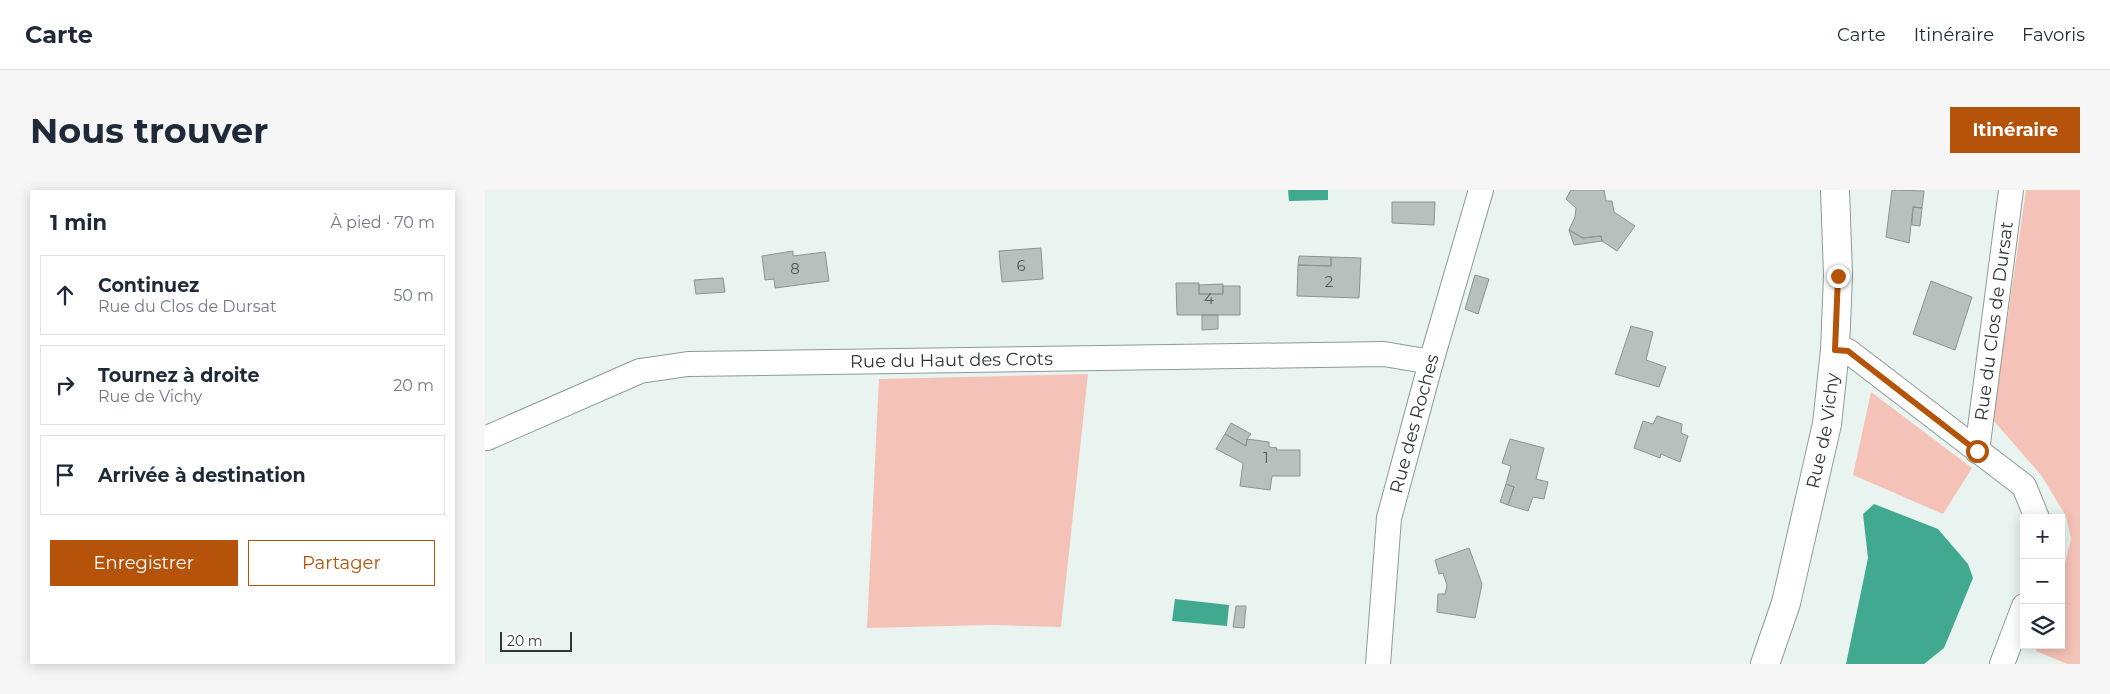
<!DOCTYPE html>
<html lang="fr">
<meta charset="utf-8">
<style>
body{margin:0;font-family:Montserrat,sans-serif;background:#f6f6f7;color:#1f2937}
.controls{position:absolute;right:15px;bottom:15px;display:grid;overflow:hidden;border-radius:0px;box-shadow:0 2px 12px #0003}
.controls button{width:45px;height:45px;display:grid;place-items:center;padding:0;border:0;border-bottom:1px solid #e0e1e3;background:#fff;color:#1f2937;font:25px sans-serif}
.scale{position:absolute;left:15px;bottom:12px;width:72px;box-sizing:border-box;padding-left:5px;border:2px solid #313634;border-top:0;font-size:14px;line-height:18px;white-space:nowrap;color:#313634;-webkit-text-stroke:4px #fff;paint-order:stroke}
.stop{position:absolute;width:15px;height:15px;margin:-11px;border:4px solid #b45309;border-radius:50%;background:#fff}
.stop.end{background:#b45309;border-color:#fff;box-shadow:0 1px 5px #0008}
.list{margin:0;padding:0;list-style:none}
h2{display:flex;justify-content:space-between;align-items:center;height:65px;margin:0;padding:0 20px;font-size:21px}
h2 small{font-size:16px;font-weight:400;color:#747a83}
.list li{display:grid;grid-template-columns:32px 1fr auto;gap:15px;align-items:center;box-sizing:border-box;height:80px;margin:0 10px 10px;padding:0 10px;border:1px solid #e0e1e3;border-radius:0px}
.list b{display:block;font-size:19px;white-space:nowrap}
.list p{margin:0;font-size:16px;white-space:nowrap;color:#747a83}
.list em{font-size:16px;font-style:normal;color:#747a83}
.actions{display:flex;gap:10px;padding:15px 20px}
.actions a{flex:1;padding:11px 0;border:1px solid #b45309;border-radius:0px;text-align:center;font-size:18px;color:#b45309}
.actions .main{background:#b45309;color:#fff}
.icon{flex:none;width:28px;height:28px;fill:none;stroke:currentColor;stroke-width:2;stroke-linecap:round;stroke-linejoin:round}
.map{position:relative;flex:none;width:1595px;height:474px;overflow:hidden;border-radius:0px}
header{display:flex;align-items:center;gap:30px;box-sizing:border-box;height:70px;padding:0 25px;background:#fff;border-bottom:1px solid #e0e1e3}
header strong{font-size:24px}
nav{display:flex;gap:28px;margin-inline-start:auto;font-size:18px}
.intro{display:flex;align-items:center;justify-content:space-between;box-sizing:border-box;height:120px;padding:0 30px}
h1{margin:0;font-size:35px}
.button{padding:12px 22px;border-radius:0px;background:#b45309;color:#fff;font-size:18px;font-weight:700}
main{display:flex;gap:30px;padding:0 30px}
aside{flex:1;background:#fff;border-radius:0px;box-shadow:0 2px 12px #0003}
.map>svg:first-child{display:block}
</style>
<header>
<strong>Carte</strong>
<nav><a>Carte</a><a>Itinéraire</a><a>Favoris</a></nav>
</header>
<div class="intro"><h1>Nous trouver</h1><a class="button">Itinéraire</a></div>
<main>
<aside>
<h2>1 min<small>À pied · 70 m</small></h2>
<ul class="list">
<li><svg class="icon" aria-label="ahead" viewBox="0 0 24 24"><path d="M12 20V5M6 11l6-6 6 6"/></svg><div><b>Continuez</b><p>Rue du Clos de Dursat</p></div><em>50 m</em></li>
<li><svg class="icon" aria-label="right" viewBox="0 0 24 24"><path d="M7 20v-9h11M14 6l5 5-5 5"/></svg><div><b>Tournez à droite</b><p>Rue de Vichy</p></div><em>20 m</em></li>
<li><svg class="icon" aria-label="arrive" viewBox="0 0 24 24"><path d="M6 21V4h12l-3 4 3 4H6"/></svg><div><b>Arrivée à destination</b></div></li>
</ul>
<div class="actions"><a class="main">Enregistrer</a><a>Partager</a></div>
</aside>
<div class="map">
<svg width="1595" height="474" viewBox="0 0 1595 474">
<rect width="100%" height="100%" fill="#e9f4f0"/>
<path fill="#f5c2b7" d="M1541,0H1595V474H1582L1551,461L1553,455H1576V389L1586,349L1581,326L1556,285L1508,230Z
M603,184L576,437L505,435L382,438L394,189Z
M1386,202L1487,278L1458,324L1368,285Z"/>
<path fill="#41a990" d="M803,0H843V10L804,11Z
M1389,314L1453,339L1483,374L1488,388L1459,458L1439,474H1361L1383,368L1378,324Z
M690,409L744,415L742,436L687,431Z"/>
<path fill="#b6c1bd" stroke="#8a9491" d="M1086,0H1119L1121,11H1127L1129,22L1150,36L1132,61L1117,51L1116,46L1098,48L1084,40L1090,27L1091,18L1081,9Z
M1407,0L1439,1L1437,18L1428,17L1424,53L1401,47Z
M907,12H950L949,35L907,33Z
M1428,17L1437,18L1435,36L1427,35Z
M1084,40L1098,48L1116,46L1117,51L1089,55Z
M556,58L558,89L517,92L514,61Z
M308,61V66L340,62L344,91L290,98L289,89L280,90L277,66Z
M814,66L846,67V76L813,75Z
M846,67L876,68L874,108L812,106L813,75L846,76Z
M990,85L1004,89L993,124L980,119Z
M238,88L240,102L211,104L209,90Z
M1446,91L1487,107L1470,160L1428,144Z
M691,93H714V104H738V96H755V125H692Z
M738,94V104H714V95Z
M717,125H733V139L717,140Z
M1146,136L1168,142L1161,170L1181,177L1174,197L1130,184Z
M1172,226L1197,234L1196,243L1203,246L1195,272L1176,264L1175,268L1149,258L1158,231L1168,234Z
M746,233L766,244L762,249L761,256L740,244Z
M740,244L761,256L762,249L784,252V257L792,258L791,260H815V286H787L785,300L755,296L758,273L731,259Z
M1025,249L1059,258L1051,289L1063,292L1059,309L1048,307L1043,321L1023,315L1029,297L1021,294L1026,276L1017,273Z
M1021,294L1029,297L1023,315L1015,312Z
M984,358L997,394L990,428L952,422L953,404H960L962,395L958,383L954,384L950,370Z
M751,416H761L759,438L748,437Z"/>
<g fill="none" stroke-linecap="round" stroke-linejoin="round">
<g stroke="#8f9a96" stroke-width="26">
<g id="street">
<path d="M1350,160L1363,161L1539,296L1552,328"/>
<path id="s1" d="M2,248L155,181L203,174L899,164L946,172"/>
<path id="s2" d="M1492,261L1526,0"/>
<path id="s3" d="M893,474L904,328L946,172L996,0"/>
<path d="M1517,474L1539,416"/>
</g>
</g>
<g stroke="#8f9a96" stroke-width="30">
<g id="secondary">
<path id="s4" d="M1280,474L1301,413L1342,234L1350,160L1353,85L1350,0"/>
</g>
</g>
<use href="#street" stroke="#fff" stroke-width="24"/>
<use href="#secondary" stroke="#fff" stroke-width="28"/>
</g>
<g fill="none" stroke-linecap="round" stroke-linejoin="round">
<path stroke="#b45309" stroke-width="6" d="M1353,86L1350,160L1363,161L1492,261"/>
</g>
<g text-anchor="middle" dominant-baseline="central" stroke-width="4" stroke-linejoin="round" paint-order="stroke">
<g font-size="15" fill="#525956">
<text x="536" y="75">6</text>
<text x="310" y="78">8</text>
<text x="844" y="91">2</text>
<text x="724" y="108">4</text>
<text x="781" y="267">1</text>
</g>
<g font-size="18" fill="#313634" stroke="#fff">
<text stroke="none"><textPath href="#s2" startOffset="131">Rue du Clos de Dursat</textPath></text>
<text stroke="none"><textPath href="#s1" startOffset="479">Rue du Haut des Crots</textPath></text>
<text stroke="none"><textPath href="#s3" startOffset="244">Rue des Roches</textPath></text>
<text stroke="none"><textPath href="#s4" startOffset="241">Rue de Vichy</textPath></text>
</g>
</g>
</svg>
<div class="controls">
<button>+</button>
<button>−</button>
<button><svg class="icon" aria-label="layers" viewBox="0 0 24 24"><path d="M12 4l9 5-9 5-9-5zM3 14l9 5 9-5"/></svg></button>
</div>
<div class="scale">20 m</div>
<div class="stop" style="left:1492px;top:261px"></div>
<div class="stop end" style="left:1353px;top:86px"></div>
</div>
</main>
